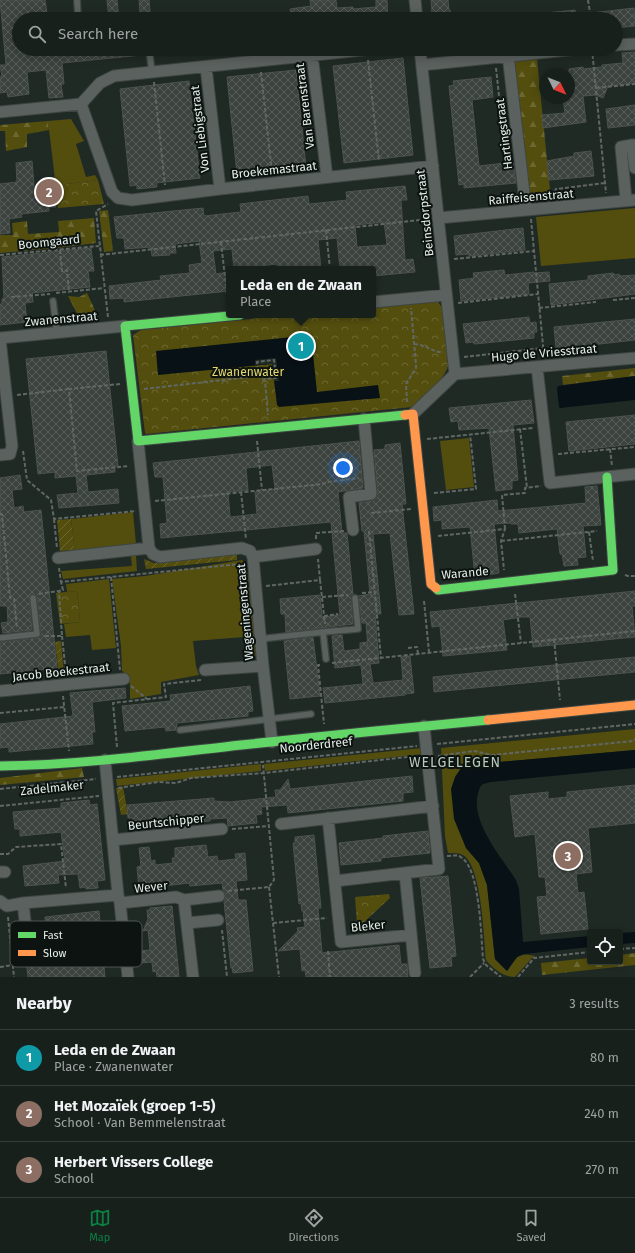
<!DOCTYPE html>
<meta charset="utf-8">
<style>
body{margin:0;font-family:"Fira Sans",sans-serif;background:#212825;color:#f1f3f6}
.controls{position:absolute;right:12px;bottom:12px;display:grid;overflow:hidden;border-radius:4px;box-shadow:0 2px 10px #0003}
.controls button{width:36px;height:36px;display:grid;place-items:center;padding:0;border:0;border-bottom:1px solid #363e3b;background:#18201c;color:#f1f3f6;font:20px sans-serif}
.compass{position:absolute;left:539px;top:68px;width:36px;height:36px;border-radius:50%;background:#18201c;box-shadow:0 2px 10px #0003;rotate:133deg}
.you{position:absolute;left:343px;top:468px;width:14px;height:14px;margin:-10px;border:3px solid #fff;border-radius:50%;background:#1a73e8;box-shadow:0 0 0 6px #1a73e833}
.badge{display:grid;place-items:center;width:26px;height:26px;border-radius:50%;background:#0b8043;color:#fff;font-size:13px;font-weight:700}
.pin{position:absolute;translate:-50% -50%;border:2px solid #fff;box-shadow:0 1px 4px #0006}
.popup{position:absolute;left:226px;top:266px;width:150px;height:52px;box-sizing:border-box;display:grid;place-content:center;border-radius:4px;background:#18201c;filter:drop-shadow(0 1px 3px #0005);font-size:13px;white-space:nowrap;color:#9fa3a3}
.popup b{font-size:15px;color:#f1f3f6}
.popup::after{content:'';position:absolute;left:50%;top:100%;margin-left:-8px;border:8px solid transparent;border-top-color:#18201c}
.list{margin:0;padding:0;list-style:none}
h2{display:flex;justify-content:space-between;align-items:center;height:52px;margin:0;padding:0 16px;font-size:17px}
h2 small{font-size:13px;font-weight:400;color:#9fa3a3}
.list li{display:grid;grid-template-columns:26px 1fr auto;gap:12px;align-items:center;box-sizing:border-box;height:56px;padding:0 16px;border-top:1px solid #363e3b}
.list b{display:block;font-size:15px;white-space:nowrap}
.list p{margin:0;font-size:13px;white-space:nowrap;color:#9fa3a3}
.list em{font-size:13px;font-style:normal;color:#9fa3a3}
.icon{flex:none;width:22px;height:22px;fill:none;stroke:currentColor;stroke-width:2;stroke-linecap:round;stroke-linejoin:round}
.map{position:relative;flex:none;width:635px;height:977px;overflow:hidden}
.search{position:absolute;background:#18201c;box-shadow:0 2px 10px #0003;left:12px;right:12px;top:12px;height:44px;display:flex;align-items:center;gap:10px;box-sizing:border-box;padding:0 14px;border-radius:22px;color:#9fa3a3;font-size:15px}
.sheet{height:220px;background:#18201c}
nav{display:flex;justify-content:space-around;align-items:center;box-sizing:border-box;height:56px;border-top:1px solid #363e3b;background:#18201c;font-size:11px;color:#9fa3a3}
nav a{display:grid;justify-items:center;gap:2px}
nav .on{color:#0b8043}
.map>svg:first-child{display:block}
</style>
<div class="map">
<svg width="635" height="977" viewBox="0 0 635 977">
<defs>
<pattern id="forest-firs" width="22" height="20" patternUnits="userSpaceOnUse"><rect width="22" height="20" fill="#534e0e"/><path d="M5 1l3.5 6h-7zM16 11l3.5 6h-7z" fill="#6c6831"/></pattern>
<pattern id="park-crowns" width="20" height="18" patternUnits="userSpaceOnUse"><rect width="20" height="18" fill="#534e0e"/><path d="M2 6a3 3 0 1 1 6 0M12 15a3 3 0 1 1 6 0" fill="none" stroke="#6c6831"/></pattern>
<pattern id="garden-furrows" width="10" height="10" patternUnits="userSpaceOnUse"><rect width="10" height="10" fill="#534e0e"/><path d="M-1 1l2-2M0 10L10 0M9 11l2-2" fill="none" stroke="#6c6831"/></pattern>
<pattern id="building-cross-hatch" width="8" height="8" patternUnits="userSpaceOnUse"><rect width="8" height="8" fill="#3c423d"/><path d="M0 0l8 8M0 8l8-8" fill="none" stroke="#585e59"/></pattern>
</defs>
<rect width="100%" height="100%" fill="#202a25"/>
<path fill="#534e0e" d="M71,119L84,141L76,144L86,177L95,175L98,180L67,184L68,195L57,196L48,121Z
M635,208V258L541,266L536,217Z
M469,438L474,487L446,490L440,441Z
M133,512L136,544L75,550L71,519Z
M131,556H136L137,571L63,579L61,571L132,566Z
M242,560C253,569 255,638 256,655L250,660L248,635L244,637L193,641L196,666L199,675L161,682V694L130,699V683L126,682L124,672L122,671L121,646L112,579L145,576Z
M109,579L116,648L92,650L90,635L66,637L64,624L80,622L77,591L67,592L66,584Z
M635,729V750L466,765L461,834L466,848L479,863L487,885L495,959L507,971C517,957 517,952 535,956L531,959L515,977C504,977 493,969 486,960C484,939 482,866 463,855C459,853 453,853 448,853L445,836L441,748Z
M422,748L423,754L265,771L264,764Z
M261,764V771L117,786L116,779Z"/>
<path fill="url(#forest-firs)" d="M537,59L551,200L526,203L513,61Z
M48,121L49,130L27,134V147L6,151L5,131H0V125Z
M108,210L113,251L104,252L99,211Z
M94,218L96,243L56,248L0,253V235H13L12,223L27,221L28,234L59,232L58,221Z
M87,293L99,319L93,318L81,321L68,296L79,297Z
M635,368V376L563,385L562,376Z
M82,768L84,777L0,785V778Z
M635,953V965L542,975L541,963L590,958V962H620V955Z"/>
<path fill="url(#park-crowns)" d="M98,180L104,204L58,208L57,196L68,194L67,184Z
M435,301L438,302L443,309L448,366C444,380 423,399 412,407L146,434L145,433L133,335L141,330L290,315H373V307Z
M77,591L80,622L60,624L56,593Z
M389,894L390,898L363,923L357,924L355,897Z"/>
<path fill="url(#garden-furrows)" d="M71,519L75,550L60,551L57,520Z
M237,554V560L146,569L144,559L154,563Z
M61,641L64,675L59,676L55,642Z
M123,787L128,814L121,815L116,788Z"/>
<path fill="#071116" d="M311,335L317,392L378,385L380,398L279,407L277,405L272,364L158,375L156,351Z
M635,376V400L560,408L559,407L557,388L558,386Z
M635,750V768L491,782C489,783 484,783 482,785C480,786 479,790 478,793C470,821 501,857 516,880L519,889L523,942L590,936V947L524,954L517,957L507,971L495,959L487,885L479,863L466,848L454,819L451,789L455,777L461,768L466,765Z
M635,932V943L620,944V933Z"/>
<path fill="#202a25" d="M276,358L279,381H274L272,364L255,365V360Z"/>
<path fill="url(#building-cross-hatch)" stroke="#4c524e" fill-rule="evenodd" d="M0,0H45L48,19H19V49H142V55L62,63L64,84H61L63,97L49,98L46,70L27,72L29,94L8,97L7,92L0,93V77L2,76L0,65H6Z
M107,0H117L119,19H109Z
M139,0H149L150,12L140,13Z
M310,0H336L337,8L353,7V9L376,7V0H387L388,19H292L290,9L311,6Z
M431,0H448L449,10H450L452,19H426L425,13L432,12Z
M634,8L635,26L616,28V19H591V13Z
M575,10L576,19H546L545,13Z
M635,52V83L608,86L603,98L596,95L583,96L586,122L543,128L542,115L565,113L563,98H569V69L583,67V69L602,67V65L623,63L622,53Z
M403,58L413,155L344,163L333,66Z
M296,70L306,167L237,174L227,77Z
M491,77L493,97L472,100L479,166L513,162L516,183L464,188V184L459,185L449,86L454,85L453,81Z
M189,81L200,178L156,183L157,187L137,189V185L130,186L120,89Z
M635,105V125L608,128L606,109Z
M591,151L594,176L549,180L547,161L574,156V153Z
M32,161L35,198L55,196L56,207H49V211L21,214L22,217L9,219L10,233L0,234V184L17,182L16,163Z
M405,186L407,200H401L405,260L413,259L415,272L373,276V269H340L337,238L318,240L321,269H278L277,264L234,269L232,249L213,251L216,274L229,272V291L124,302V298L110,299L109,286L161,280L160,276L190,273L189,265L202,263L199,241L175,244L176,253H169L170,255L152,256L151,247L125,249L124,238H117L114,217L203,208L204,216L222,214L241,212L240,204L308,196L309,204L329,202L347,200L346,192ZM384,222L387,245L357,247L355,225Z
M523,228L525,250L469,256V254L456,255L454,236Z
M91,248L94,271H88L90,287L32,293L33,302L25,303L27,322L0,325V304H2V299L4,298L2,257Z
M504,270L505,275L534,272V273L549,272L550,281L528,283L529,294L461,301L459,280L474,278L473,273Z
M613,273L615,275L619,274L620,276L635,275V294L551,305L549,284L588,280V276Z
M529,317L530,323L536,322L537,332H534V338L475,344L472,342L466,343L463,324Z
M635,319V340L556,349L554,327Z
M106,351L118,466H115V472L86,475L88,492L118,489L119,503L59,508L57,495L78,493L76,476L55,478V472L38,474L26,359Z
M531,400L534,423L513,425L518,480L512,481V489L496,491L489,428L459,430L458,421L451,422L449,408Z
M635,415V444L569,451L566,422Z
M359,441L363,488L338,492L342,533H347L353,594L351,598L353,624L286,632L285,614H281L280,599L320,595L322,617L340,615L331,522L161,538L160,524L167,523L163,477H155L153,463ZM272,465L275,489L255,492L257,514L230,517L228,492L248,490L246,468Z
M400,443L406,504H402L414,614L399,615L390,533L373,534L381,614H375L379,663L370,664L373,683L403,680L401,657L410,656L414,693L405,694V695L325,703L323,688L363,684L361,665L335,668L332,636L342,635L344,651L360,649V643L367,642L368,648L366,623H362L358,596L370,594L364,531H362L359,503L372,501L378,496L374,450L385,449V445Z
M20,475L22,489L12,490L14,508L23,506L24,512L41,510L57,668L0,674V642L37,638L40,637L41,634L37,598L36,595L33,594L30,595L29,598L32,630L3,633L1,623L8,622L7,606H0V478Z
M597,486L601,525L583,526L586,557L577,558L578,565L564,566L562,554H560L557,529L519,533L518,524H511V523L494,524L499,573L475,577L470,527L442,529V520L434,521L433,507L497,500L498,511L586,503L585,487Z
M635,591V606H632L635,637L533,647L530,617H521L503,620L507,650L443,656L440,626L432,627L430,612Z
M313,637L320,696L290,699L284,641Z
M635,657V672L434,692L433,677Z
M250,686L253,711L248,712V716L177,723L176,730L166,731L165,727L125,731L122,706L171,701L170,695Z
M125,688L126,698L92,702L95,732H92L93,744L9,752V747L0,748V724L73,716L70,693Z
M412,776L413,792L403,793V801L288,813L287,805L261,807L262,814L256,815L257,823L228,826L227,818L210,819V821L140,828V820L133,821V818H128L127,805L214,798V801L230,802L276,797L275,790H280L288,779L290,789Z
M635,785V823L588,828L592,872L576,874L578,893L584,892L588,929L541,934L537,897L547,896L545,877H539L535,834L515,837L510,796L548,792V799L567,797V792Z
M89,800L90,805L97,804L105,880L97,881L98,888L86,889L85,887L80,888L78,874L58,875L59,883L25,886L23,866L65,861L61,832L20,836V829H15L13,812L61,808V803Z
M428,831L430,853L381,858V861L341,865L339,843L383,838V836Z
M314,835L321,908H318L322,953L399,945L401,964H407L408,977H306L305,970L302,971L300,949L278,951L298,931L297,928L305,927L303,911H302L301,903L299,904L293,843H295V837Z
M206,845L208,857L217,856L218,861L236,859L235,854L245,853L247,880L236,881L238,900H246L253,971L233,973L232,968H231L224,901L226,896L223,890L222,883L190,886L189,883L139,889L137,867L141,866L139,848L149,847L151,861L155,860V865L173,863L172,858H175V848Z
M448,876L456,956L451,957L452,966L430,968L420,878Z
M172,906L179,977H157L156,971L153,972L152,962L140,963L138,951L150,950L148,930L143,931L148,919L147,910H150V908Z
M99,911L105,977H28L25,953L44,951L43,934H46L45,917Z"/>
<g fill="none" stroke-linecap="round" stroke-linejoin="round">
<g stroke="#3e4642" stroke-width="8">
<path id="lane" d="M77,0L78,16
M146,17V19
M149,49L152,72
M53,301L57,333
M323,632L358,629L355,598
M0,638L37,634L33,598
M260,639L323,632L326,659
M180,730L311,714"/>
</g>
<g stroke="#3e4642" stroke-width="13">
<path id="street" d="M415,0L417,19
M616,45L635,44
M420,49L455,374
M312,55L327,177
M508,55L526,210
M422,65L577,49
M206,67L220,189
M81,104L112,192L118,198L132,200L220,189L433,166
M81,104L100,83L114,76L372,49
M0,112L81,104
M635,145H632L635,168
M626,200L621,147L632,145
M438,218L635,200
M373,302L446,295
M0,338L125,326
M0,339L12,446L10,454L0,455
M537,367L550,483L635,474
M455,374L635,358
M413,414L455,374
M138,441L149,548L153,554L160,557L242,548L250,551L253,557L263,666L272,742
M353,530L349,497L371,494L364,419
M253,557L316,549
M58,558L149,548
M205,670L263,666
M0,691L124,679
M105,760L118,895L120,903L128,977
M328,818L341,942L411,935
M281,824L433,806
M113,840L222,829
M0,872H5
M405,873L415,973
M335,881L439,869L424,726
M184,900L219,896
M0,901L7,906L23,903L118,895
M23,903L28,947
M120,903L176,897L184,900L193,977
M187,923L218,920"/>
</g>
<g stroke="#3e4642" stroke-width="11">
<path id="fast" d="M240,315L125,326L138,441L405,415
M436,588L438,590L613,570L607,477
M0,766C81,765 161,754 241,745C323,736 406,728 488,720"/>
</g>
<g stroke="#3e4642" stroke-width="11">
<path id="slow" d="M405,415L413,414L431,584L436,588
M488,720L635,705"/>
</g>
<path stroke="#616764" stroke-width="2" stroke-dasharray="4 2" stroke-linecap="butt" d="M588,0L591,19
M592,49L606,193
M368,60L379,161
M496,68L500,105
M261,72L272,173
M154,82L165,185
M596,88L635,84
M552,197L556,189L605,183
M531,219L544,356
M326,230L330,269
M221,242L228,304
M60,250L62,271L67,270L69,292
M0,255L99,246
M100,255L429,219
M454,259L534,251
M56,293L104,288
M11,297L50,294
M613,300L635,298
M458,303L538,294
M539,308L596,302
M108,317L96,211L108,204
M414,344C425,344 433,353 443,352
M464,357L543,348
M259,376L257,362L274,360L276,378L264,379
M120,384L69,389L77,471L129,466
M144,389L258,376L265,381L268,415
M17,395L69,389
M407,402L406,384L416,368V365L411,308
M520,429L527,488
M427,439L533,428
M257,441L262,490
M610,449L612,466
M23,451L27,480L51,500L54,519L136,511
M558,454L635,447
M241,492L246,539
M434,493L476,489L470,434
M155,501L323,484L327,482L359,478
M371,513L411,509
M0,514H2L10,598L14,599L17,628
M54,519L57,548
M505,529L502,495L525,493V488L541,486
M369,531L381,658
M589,532L593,561
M438,536L505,529L501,541L504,570
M316,539V533L344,531
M501,541L597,531
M59,568L61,582L240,564L247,658
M625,575L628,576H635
M111,577L120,670
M320,580L325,624
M266,586L320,580L318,559
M362,593L375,592
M39,594L58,591
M515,594L521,643
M322,597L348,595
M424,601L429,652
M324,616L338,614
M45,636H62L59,591L63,590L61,582
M62,636L66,674
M554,639L560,700
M408,648L417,647L418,654
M332,663L635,631
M320,665H318L324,724
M131,686L147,699
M63,696L69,751
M0,713L64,707
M437,744L635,724
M117,747L113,703L166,697L164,684L201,680
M438,756L474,751L492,755L633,741L635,739
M117,777L417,746
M118,788L158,782L176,783L191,778L264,773L416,756
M0,789L96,779
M0,806L99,796
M232,829L269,826
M0,854H8L16,847L61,844L66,888
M447,856C453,856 458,854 462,858C480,870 481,937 483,959L486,965L501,977
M269,887L279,977
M228,891L269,887L274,880L263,765
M8,917L14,977
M273,923L327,918
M222,930L227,977
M620,949L635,948
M37,951L114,943
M328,951L330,977
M12,953L19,952
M0,967L13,965
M470,977L484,963
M518,977L534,958L590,952"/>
<use href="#lane" stroke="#5b615e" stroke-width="5.5"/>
<use href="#street" stroke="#5b615e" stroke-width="11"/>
<use href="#fast" stroke="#63d668" stroke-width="9"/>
<use href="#slow" stroke="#ff974d" stroke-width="9"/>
</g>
<g text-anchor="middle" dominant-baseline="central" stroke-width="4" stroke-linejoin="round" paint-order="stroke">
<g font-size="12" fill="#e4eee9" stroke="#0d1310">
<text transform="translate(305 106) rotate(-97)">Van Barenstraat</text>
<text transform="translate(200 129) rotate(-97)">Von Liebigstraat</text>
<text transform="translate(504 134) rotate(-97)">Hartingstraat</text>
<text transform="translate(274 170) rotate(-6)">Broekemastraat</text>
<text transform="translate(531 197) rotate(-5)">Raiffeisenstraat</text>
<text transform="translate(425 213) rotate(-96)">Beinsdorpstraat</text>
<text transform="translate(49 242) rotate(-6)">Boomgaard</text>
<text transform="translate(61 319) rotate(-5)">Zwanenstraat</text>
<text transform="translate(544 353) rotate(-5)">Hugo de Vriesstraat</text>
<text transform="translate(465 573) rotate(-5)">Warande</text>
<text transform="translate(245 612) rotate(-95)">Wageningenstraat</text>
<text transform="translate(61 672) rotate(-6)">Jacob Boekestraat</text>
<text transform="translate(316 745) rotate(-6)">Noorderdreef</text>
<text transform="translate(52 788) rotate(-6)">Zadelmaker</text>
<text transform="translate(166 822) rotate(-6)">Beurtschipper</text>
<text transform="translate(151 887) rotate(-6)">Wever</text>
<text transform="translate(368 926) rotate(-6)">Bleker</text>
</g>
<g font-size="12" fill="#e6da6f" stroke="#0d1310">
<text x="248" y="372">Zwanenwater</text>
</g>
<g font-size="14" letter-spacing="1" fill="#b7cac0" stroke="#0d1310">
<text x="455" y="762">WELGELEGEN</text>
</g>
</g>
<rect x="10" y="921" width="132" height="46" rx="6" fill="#0d1310" stroke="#4e5551" stroke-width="1"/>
<rect x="18" y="932" width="18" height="6" fill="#63d668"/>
<rect x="18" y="950" width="18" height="6" fill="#ff974d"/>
<g font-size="11" fill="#e4eee9">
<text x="43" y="939">Fast</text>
<text x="43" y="957">Slow</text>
</g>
</svg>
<div class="controls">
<button><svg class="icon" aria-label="locate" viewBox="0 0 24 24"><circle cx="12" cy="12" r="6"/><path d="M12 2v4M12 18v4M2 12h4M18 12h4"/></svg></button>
</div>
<svg class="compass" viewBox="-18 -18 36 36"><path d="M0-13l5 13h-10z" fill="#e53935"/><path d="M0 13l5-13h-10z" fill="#9fa3a3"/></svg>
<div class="you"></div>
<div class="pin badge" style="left:301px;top:346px;background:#0f9aa8">1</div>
<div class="popup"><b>Leda en de Zwaan</b>Place</div>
<div class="pin badge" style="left:49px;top:192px;background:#8d6e63">2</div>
<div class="pin badge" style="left:568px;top:856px;background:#8d6e63">3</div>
<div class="search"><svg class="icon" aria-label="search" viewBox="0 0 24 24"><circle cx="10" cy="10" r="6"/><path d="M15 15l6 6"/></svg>Search here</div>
</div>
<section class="sheet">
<h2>Nearby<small>3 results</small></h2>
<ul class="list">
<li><span class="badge" style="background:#0f9aa8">1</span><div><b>Leda en de Zwaan</b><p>Place · Zwanenwater</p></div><em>80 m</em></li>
<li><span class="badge" style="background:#8d6e63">2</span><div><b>Het Mozaïek (groep 1-5)</b><p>School · Van Bemmelenstraat</p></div><em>240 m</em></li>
<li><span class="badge" style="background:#8d6e63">3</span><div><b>Herbert Vissers College</b><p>School</p></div><em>270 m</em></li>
</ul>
</section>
<nav>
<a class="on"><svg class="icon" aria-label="map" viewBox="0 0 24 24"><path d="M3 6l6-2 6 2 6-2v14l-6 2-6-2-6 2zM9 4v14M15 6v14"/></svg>Map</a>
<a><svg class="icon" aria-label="directions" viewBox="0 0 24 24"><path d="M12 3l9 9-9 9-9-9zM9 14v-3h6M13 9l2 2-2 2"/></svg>Directions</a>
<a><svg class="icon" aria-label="saved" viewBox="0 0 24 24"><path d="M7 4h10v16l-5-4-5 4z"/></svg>Saved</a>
</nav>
